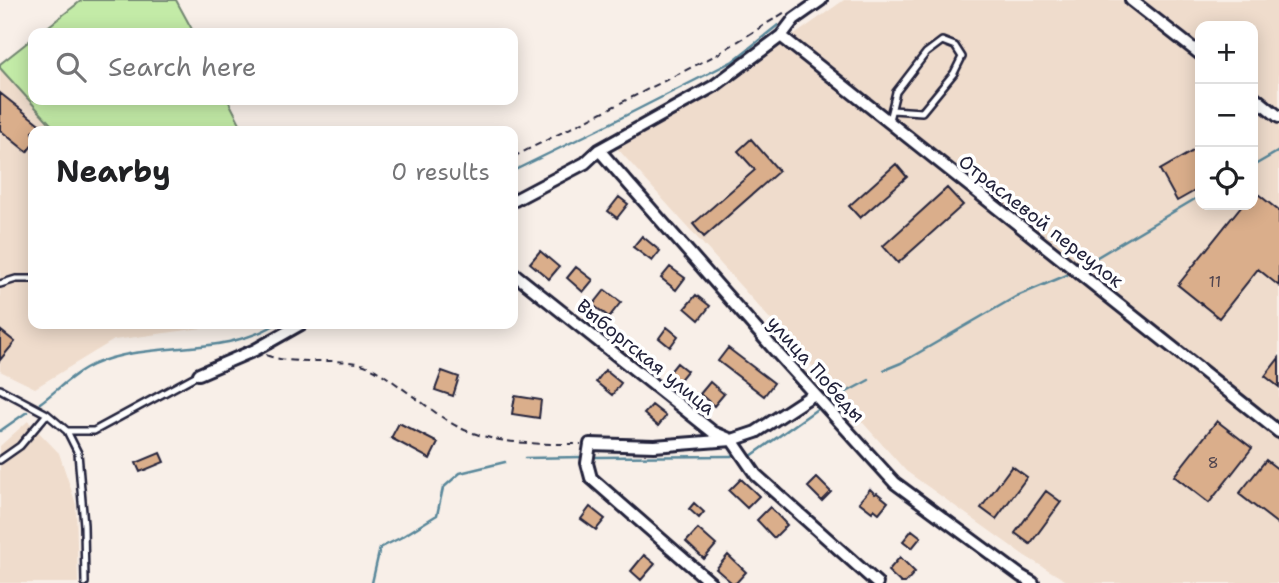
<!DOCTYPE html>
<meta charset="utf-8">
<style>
body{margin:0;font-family:"Shantell Sans",sans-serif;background:#f6f6f6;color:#202124}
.controls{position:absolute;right:21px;top:21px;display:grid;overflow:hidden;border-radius:14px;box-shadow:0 4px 18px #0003}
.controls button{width:63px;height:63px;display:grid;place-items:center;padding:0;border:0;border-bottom:2px solid #e0e0e0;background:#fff;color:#202124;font:35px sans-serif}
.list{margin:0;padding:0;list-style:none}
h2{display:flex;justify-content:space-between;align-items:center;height:91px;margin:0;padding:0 28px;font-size:30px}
h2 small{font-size:23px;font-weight:400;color:#757577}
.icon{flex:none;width:38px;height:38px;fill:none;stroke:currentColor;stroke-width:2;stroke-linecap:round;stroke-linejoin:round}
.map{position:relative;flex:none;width:1279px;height:583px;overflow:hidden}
.search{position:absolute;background:#fff;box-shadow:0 4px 18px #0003;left:28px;top:28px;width:490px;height:77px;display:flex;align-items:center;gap:18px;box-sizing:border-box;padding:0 24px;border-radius:14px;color:#757577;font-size:26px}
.panel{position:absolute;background:#fff;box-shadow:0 4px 18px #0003;left:28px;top:126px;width:490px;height:203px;border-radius:14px}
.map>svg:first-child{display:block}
</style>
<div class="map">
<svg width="1279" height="583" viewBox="0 0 1279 583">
<rect width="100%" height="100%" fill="#f8efe8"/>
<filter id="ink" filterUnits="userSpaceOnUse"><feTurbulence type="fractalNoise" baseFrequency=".0143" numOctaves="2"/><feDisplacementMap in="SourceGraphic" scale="14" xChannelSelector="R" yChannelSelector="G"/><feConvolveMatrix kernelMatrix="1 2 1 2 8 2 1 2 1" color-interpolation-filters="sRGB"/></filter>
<g filter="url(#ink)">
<path fill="#efdccc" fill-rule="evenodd" d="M844,0H1279V583H1070L1025,556L906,471L617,148L718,89ZM1200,26H1253V205H1200Z
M0,68L57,131H33V324H231L114,340L35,388L0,371Z
M28,421L59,453L76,504L78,583H0V446Z"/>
<path fill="#c3eba7" stroke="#728671" stroke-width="2" d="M82,0H176L194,33H40Z
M33,38V100H228L244,131H57L0,68V64Z"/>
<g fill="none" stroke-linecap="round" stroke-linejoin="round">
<path stroke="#58879a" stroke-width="2.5" d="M1253,166L1279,151
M513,171L603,127L733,61L778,25
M1082,266L1200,196
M884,370L901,363L1017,296L1067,275
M830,401L869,380
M40,403C58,390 72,374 92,365C151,339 221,358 276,324
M0,431L27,412
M751,456L820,407
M596,457L732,456
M525,458L583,457
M372,583L380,548L400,538L437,515L443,488L460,473L505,462"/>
</g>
<path fill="#daae8b" stroke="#22223b" stroke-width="2" d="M0,93L48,131H33V144L27,152L0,130Z
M751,139L779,171L704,237L693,224L755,170L738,151Z
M1200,147V188L1177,201L1160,170Z
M896,164L907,177L860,218L849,206Z
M947,188L963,205L898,263L883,246Z
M1253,190L1279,211V286L1258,269L1219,318L1178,285L1242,205H1253Z
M619,197L628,204L617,218L608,211Z
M642,236L660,251L652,261L633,247Z
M540,251L559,267L549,279L530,263Z
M576,267L593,280L583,292L567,278Z
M670,267L685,278L676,290L661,278Z
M605,290L621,302L609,317L593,305Z
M696,295L710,306L699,320L685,308Z
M667,327L678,336L670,347L659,338Z
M0,330L15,342L0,360Z
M728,348L774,383L764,396L718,361Z
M1279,358V387L1265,376Z
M677,363L687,371L678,382L668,374Z
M605,370L621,383L612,395L596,382Z
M442,371L459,377L453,396L435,390Z
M710,382L724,394L714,406L700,394Z
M515,396L541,400L539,418L512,414Z
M652,405L666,416L658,426L644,414Z
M1217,421L1252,448L1209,503L1174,476Z
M399,423L438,443L430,459L391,438Z
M160,453L164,462L140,472L136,463Z
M1266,460L1279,470V525L1239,494Z
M1012,466L1027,477L996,519L981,508Z
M817,478L831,492L822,501L808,487Z
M741,479L759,496L747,508L729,491Z
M870,489L875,494L877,493L888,502L879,513L874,509L872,512L859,502Z
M1046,491L1061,502L1030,544L1015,533Z
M694,503L704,512L699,518L689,509Z
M590,507L605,519L596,530L581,519Z
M770,507L787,525L774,538L757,520Z
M698,529L716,545L704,559L686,542Z
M912,530L921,537L912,548L903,541Z
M644,555L655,564L641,580L631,571Z
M728,555L746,572L736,583H732L716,569Z
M900,557L915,572L905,583H901L888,571Z"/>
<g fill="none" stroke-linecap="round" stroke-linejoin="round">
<g stroke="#22223b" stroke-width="10">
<path id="lane" d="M889,120L896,92L926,53L942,41L955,46L962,57L954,73L922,112L892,110
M0,284L16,279H33
M0,389L47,414L67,431L78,453L84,525L85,583
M67,431H94L199,374
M0,460L20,446L47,414"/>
</g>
<g stroke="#22223b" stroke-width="16">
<path id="street" d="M1131,0L1200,54
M781,36L1279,432
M1253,96L1279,117
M599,150L779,355L895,483L1021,576L1033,583
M513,201L585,163L599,150L714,86L781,36L794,19L821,0
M513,273L713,432L732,440L756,475L877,583
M199,374L255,350L301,324
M711,583L591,478L587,463L590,444L654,446L732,440L756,432L814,394"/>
</g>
<path stroke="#22223b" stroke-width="2" stroke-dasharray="7 5" stroke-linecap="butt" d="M513,157L716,55L787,11
M266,355C293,366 331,357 361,364C380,369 403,390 420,401C435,412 452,426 470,432C505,445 544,444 581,444"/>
<use href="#lane" stroke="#fff" stroke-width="5"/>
<use href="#street" stroke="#fff" stroke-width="10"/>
</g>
</g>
<g text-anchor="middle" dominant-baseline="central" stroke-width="7" stroke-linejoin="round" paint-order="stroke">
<g font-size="16" fill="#50454f">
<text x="1215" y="281">11</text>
<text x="1213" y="462">8</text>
</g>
<g font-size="19" fill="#22223b" stroke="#fff">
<text transform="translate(1041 221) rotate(38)">Отраслевой переулок</text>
<text transform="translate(646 357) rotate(39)">Выборгская улица</text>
<text transform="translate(816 369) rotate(48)">улица Победы</text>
</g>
</g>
</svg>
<div class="controls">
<button>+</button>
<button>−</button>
<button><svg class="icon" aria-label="locate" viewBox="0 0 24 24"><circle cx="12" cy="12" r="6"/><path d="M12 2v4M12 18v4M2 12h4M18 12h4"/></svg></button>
</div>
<div class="search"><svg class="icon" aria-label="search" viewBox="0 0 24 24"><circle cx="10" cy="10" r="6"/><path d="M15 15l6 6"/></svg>Search here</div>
<section class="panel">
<h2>Nearby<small>0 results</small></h2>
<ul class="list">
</ul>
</section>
</div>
